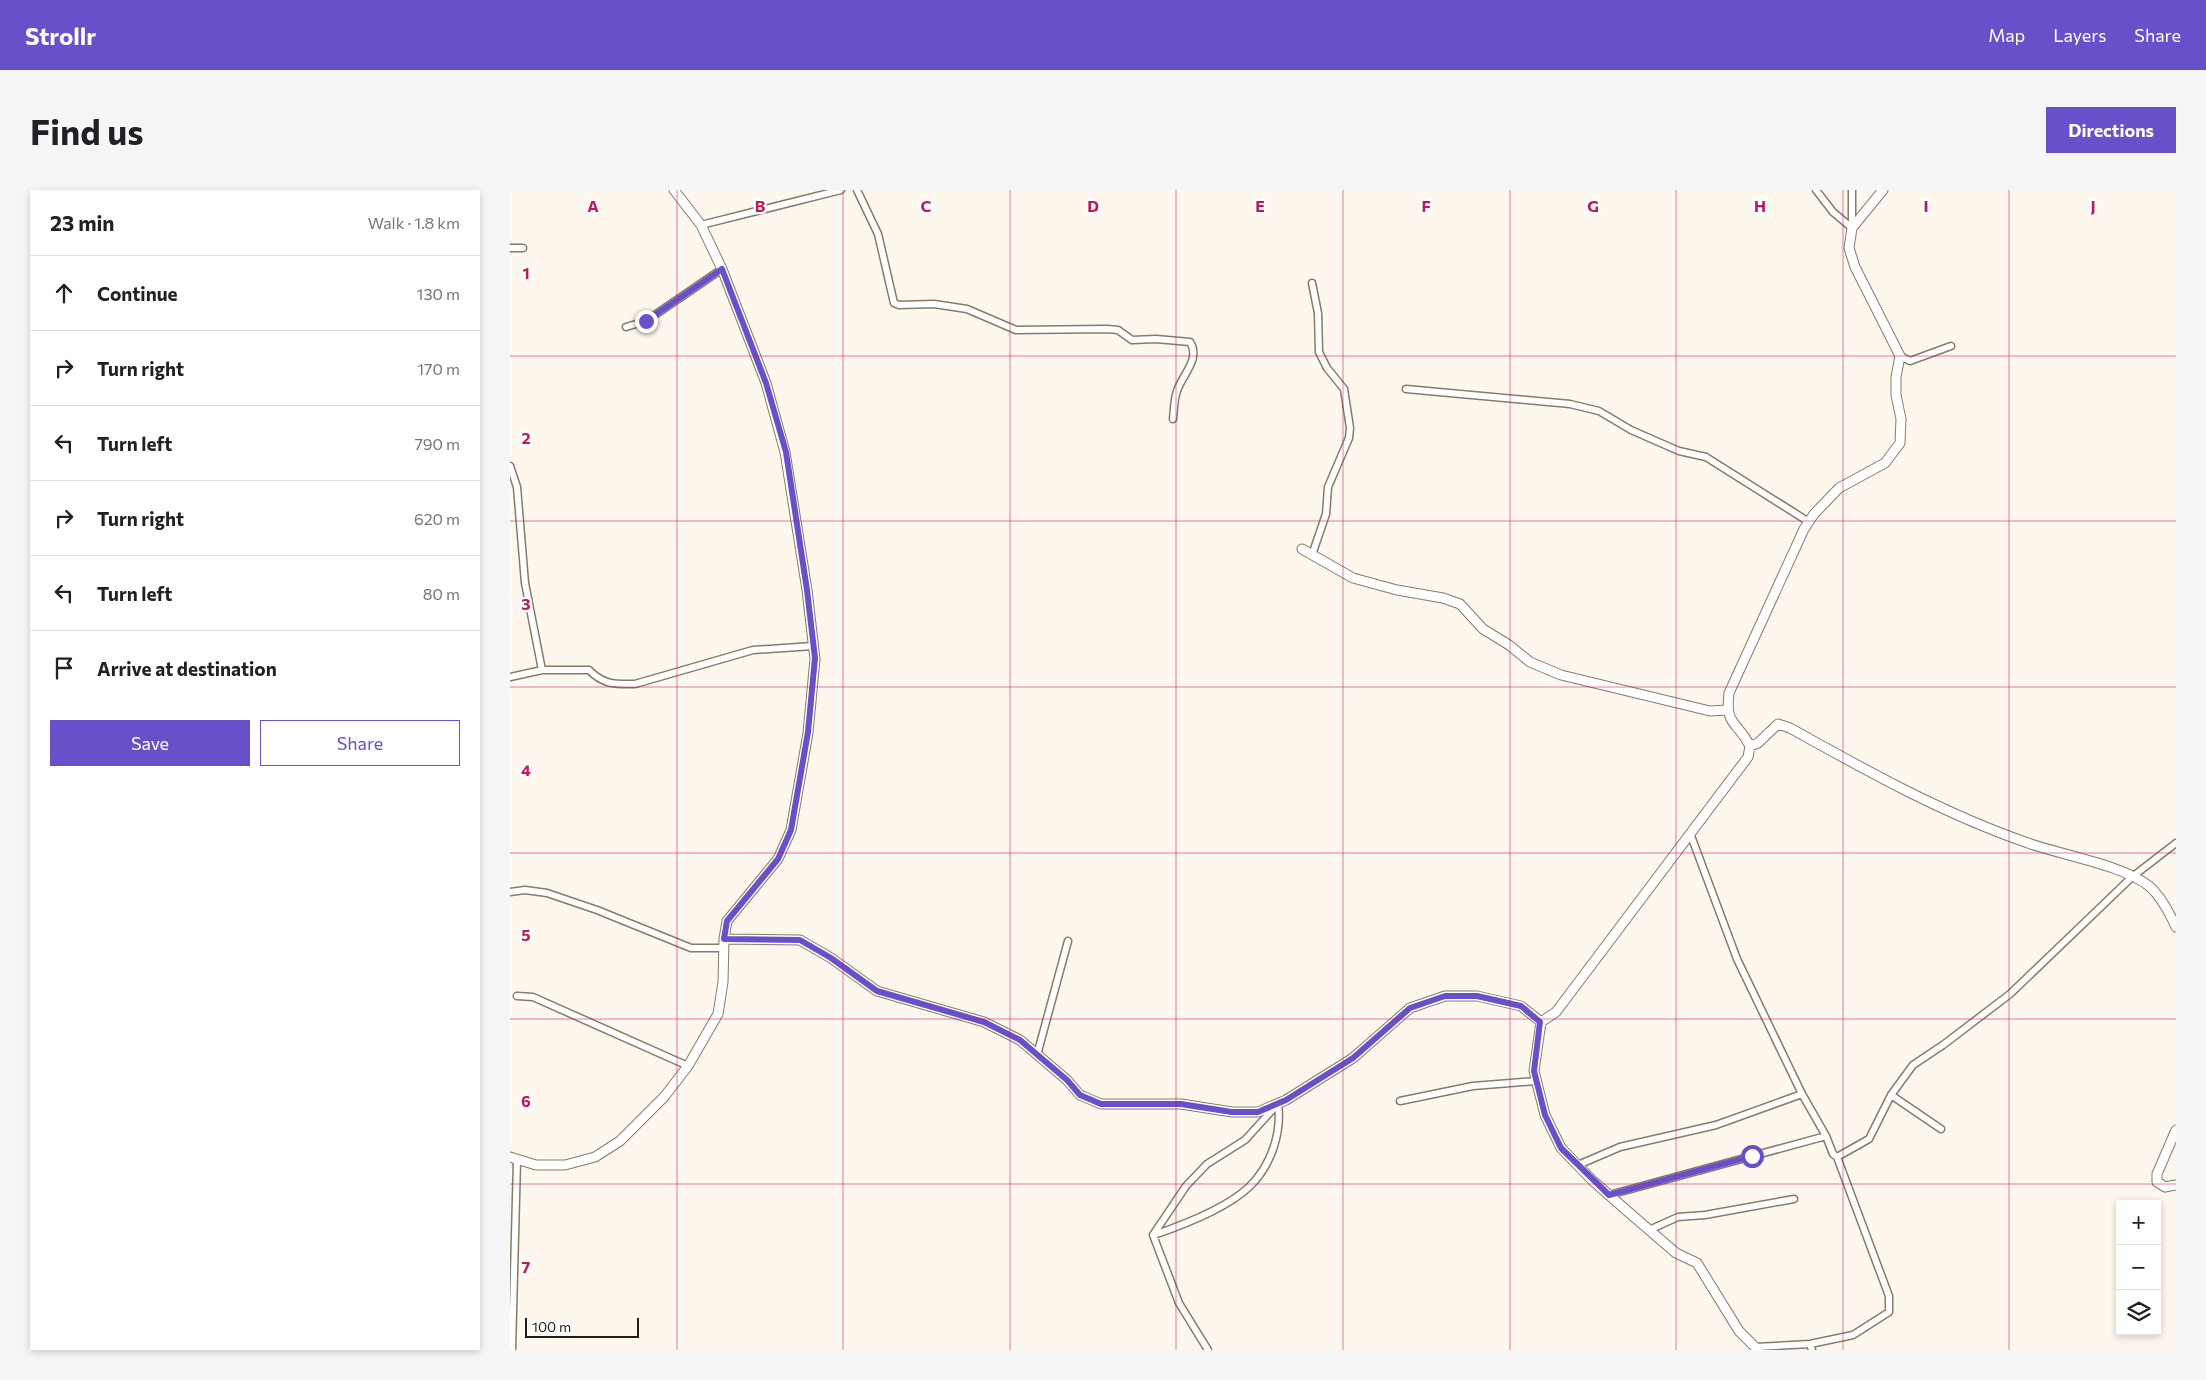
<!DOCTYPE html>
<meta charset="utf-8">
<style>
body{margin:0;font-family:Commissioner,sans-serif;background:#f6f6f6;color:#202124}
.controls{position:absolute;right:15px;bottom:15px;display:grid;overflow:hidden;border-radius:0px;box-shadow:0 2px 8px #0003}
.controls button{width:45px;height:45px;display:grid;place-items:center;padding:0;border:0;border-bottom:1px solid #e0e0e0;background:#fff;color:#202124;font:25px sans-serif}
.scale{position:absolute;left:15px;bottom:12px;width:114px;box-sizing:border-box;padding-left:5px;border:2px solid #201b13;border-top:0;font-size:14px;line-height:18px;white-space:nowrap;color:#201b13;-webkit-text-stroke:4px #fff;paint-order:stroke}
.stop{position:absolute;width:15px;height:15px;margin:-11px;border:4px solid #6750c9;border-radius:50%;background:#fff}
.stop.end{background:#6750c9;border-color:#fff;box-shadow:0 1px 5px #0008}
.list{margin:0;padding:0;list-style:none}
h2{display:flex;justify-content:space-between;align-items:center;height:65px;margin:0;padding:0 20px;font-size:21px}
h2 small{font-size:16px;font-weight:400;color:#757577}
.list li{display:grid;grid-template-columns:32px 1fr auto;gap:15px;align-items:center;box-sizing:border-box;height:75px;padding:0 20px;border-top:1px solid #e0e0e0}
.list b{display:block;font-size:19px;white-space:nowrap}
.list em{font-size:16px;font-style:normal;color:#757577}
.actions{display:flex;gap:10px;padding:15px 20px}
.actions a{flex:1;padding:11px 0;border:1px solid #6750c9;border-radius:0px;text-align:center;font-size:18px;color:#6750c9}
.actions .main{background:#6750c9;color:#fff}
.icon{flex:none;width:28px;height:28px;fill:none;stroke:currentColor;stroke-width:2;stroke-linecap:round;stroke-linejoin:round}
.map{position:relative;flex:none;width:1666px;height:1160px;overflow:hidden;border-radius:0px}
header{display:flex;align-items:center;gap:30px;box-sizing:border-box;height:70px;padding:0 25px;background:#6750c9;color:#fff}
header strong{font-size:24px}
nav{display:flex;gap:28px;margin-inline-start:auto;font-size:18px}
.intro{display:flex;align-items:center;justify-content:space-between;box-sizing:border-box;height:120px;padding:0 30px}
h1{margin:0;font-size:35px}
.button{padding:12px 22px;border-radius:0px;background:#6750c9;color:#fff;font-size:18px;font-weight:700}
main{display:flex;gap:30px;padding:0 30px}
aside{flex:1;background:#fff;border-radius:0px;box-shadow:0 2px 8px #0003}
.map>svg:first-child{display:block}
</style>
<header>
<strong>Strollr</strong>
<nav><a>Map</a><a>Layers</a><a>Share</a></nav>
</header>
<div class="intro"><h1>Find us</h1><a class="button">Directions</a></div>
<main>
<aside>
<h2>23 min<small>Walk · 1.8 km</small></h2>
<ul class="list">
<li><svg class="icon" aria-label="ahead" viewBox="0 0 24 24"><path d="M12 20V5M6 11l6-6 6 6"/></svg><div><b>Continue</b></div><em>130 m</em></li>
<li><svg class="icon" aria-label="right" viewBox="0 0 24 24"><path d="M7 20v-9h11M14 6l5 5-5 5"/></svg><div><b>Turn right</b></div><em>170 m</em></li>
<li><svg class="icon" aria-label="left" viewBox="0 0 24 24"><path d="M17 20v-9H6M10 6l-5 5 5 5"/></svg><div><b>Turn left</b></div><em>790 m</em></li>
<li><svg class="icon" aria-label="right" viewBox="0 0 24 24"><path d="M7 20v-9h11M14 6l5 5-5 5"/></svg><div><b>Turn right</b></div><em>620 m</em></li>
<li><svg class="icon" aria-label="left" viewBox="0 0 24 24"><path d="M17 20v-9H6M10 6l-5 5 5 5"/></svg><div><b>Turn left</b></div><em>80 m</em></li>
<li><svg class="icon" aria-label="arrive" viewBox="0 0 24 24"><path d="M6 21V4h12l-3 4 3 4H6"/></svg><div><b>Arrive at destination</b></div></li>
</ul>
<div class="actions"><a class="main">Save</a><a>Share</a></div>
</aside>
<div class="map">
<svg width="1666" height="1160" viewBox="0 0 1666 1160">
<rect width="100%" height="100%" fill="#fdf7ee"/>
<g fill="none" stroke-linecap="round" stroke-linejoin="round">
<g stroke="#887b67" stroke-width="9">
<path id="street" d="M347,0L368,44L384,113L389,115L424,114L457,119L506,140L597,139L608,140L622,150L646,149L680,152C691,169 672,185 667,201C664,209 664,220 663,229
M1306,0L1323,22L1342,38V0
M191,35L331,0
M0,58H13
M116,137L136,131L212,79
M1390,166L1400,171L1441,156
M896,199L1060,214L1089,221L1121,240L1169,261L1196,267L1299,332
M0,276L7,297L15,393L32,480
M802,365L816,324L818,297L839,248L840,238L834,199L817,178L809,162L808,123L802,93
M0,487L32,480H79C94,495 104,494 125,494L243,460L303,456
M1180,643L1227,769L1292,904L1316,946L1323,964L1327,967L1379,1106V1122L1343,1145L1300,1154
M0,702L15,700L37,703L87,720L181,758H213
M7,806L23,807L178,876
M527,865L558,751
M1381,905L1431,939
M890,911L963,896L1026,891
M1327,967L1359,949L1381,905L1403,875L1433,855L1500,804L1622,687L1666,653
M1068,975L1110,957L1206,935L1292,904
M1099,1005L1316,946
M1139,1040L1168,1027L1195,1025L1284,1009
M644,1045C673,1035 716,1019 739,997C761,976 772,943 768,914
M1245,1157L1300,1154L1302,1160
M2,1160L7,970
M698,1160L669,1113L643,1045L676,996L697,974L735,950L766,916"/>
</g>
<g stroke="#887b67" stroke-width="11">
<path id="secondary" d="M792,359L843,388L887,400L933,408L950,414L973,439L999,455L1020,472L1051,485L1200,521L1217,520
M1240,556L1248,553L1268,534L1280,538C1357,581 1434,624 1518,653C1551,665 1613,675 1639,696C1651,706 1660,724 1666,737
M214,749L290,750L321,768L367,801L474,832L510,850L557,890L570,905L591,914H671L722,922H748L776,910L843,868L900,818L935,806H967L1011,816L1031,832L1024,881L1035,925L1051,958L1083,991L1123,1026L1166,1063L1187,1073L1229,1141L1248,1160
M1031,832L1046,822L1238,567L1240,556C1227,530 1215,537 1219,503L1294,339L1304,324L1329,298L1375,273L1390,253L1391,229L1386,205V187L1390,166L1345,77L1339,58L1342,38L1373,0
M1666,940L1647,984V992L1655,997L1666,995
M0,967L26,975H55L85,967L110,951L154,907L178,876L208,824L213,792L214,749L217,731L268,669L281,640L298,543L305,469L297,400L275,262L256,193L212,79L191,35L164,0"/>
</g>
<use href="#street" stroke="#fff" stroke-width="6"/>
<use href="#secondary" stroke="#fff" stroke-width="9"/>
</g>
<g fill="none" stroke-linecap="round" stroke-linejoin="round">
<path stroke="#6750c9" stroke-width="6" d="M136,131L212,79L256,193L276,262L297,400L305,468L298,542L281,640L268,669L217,731L214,749L290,750L321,768L367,801L474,832L510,850L557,890L570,905L591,914H671L722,922H748L776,910L843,868L900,818L935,806H967L1011,816L1030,832L1024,881L1035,925L1051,958L1099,1005L1242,966"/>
</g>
<path fill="none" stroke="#c2185b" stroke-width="1" stroke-opacity="0.55" d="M167,0V1160M333,0V1160M500,0V1160M666,0V1160M833,0V1160M1000,0V1160M1166,0V1160M1333,0V1160M1499,0V1160M0,166H1666M0,331H1666M0,497H1666M0,663H1666M0,829H1666M0,994H1666"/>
<g font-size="16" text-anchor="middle" font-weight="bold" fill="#c2185b" stroke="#fff" stroke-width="4.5" stroke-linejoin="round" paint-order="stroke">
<text x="83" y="22">A</text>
<text x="250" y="22">B</text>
<text x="416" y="22">C</text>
<text x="583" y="22">D</text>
<text x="750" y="22">E</text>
<text x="916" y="22">F</text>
<text x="1083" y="22">G</text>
<text x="1250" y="22">H</text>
<text x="1416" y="22">I</text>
<text x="1583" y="22">J</text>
<text x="16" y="89">1</text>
<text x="16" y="254">2</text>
<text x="16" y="420">3</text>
<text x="16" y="586">4</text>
<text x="16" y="751">5</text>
<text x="16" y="917">6</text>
<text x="16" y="1083">7</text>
</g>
</svg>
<div class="controls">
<button>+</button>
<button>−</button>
<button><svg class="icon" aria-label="layers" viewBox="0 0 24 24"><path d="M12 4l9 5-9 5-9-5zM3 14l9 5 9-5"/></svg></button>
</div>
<div class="scale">100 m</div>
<div class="stop" style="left:1242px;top:966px"></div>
<div class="stop end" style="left:136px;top:131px"></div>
</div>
</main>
